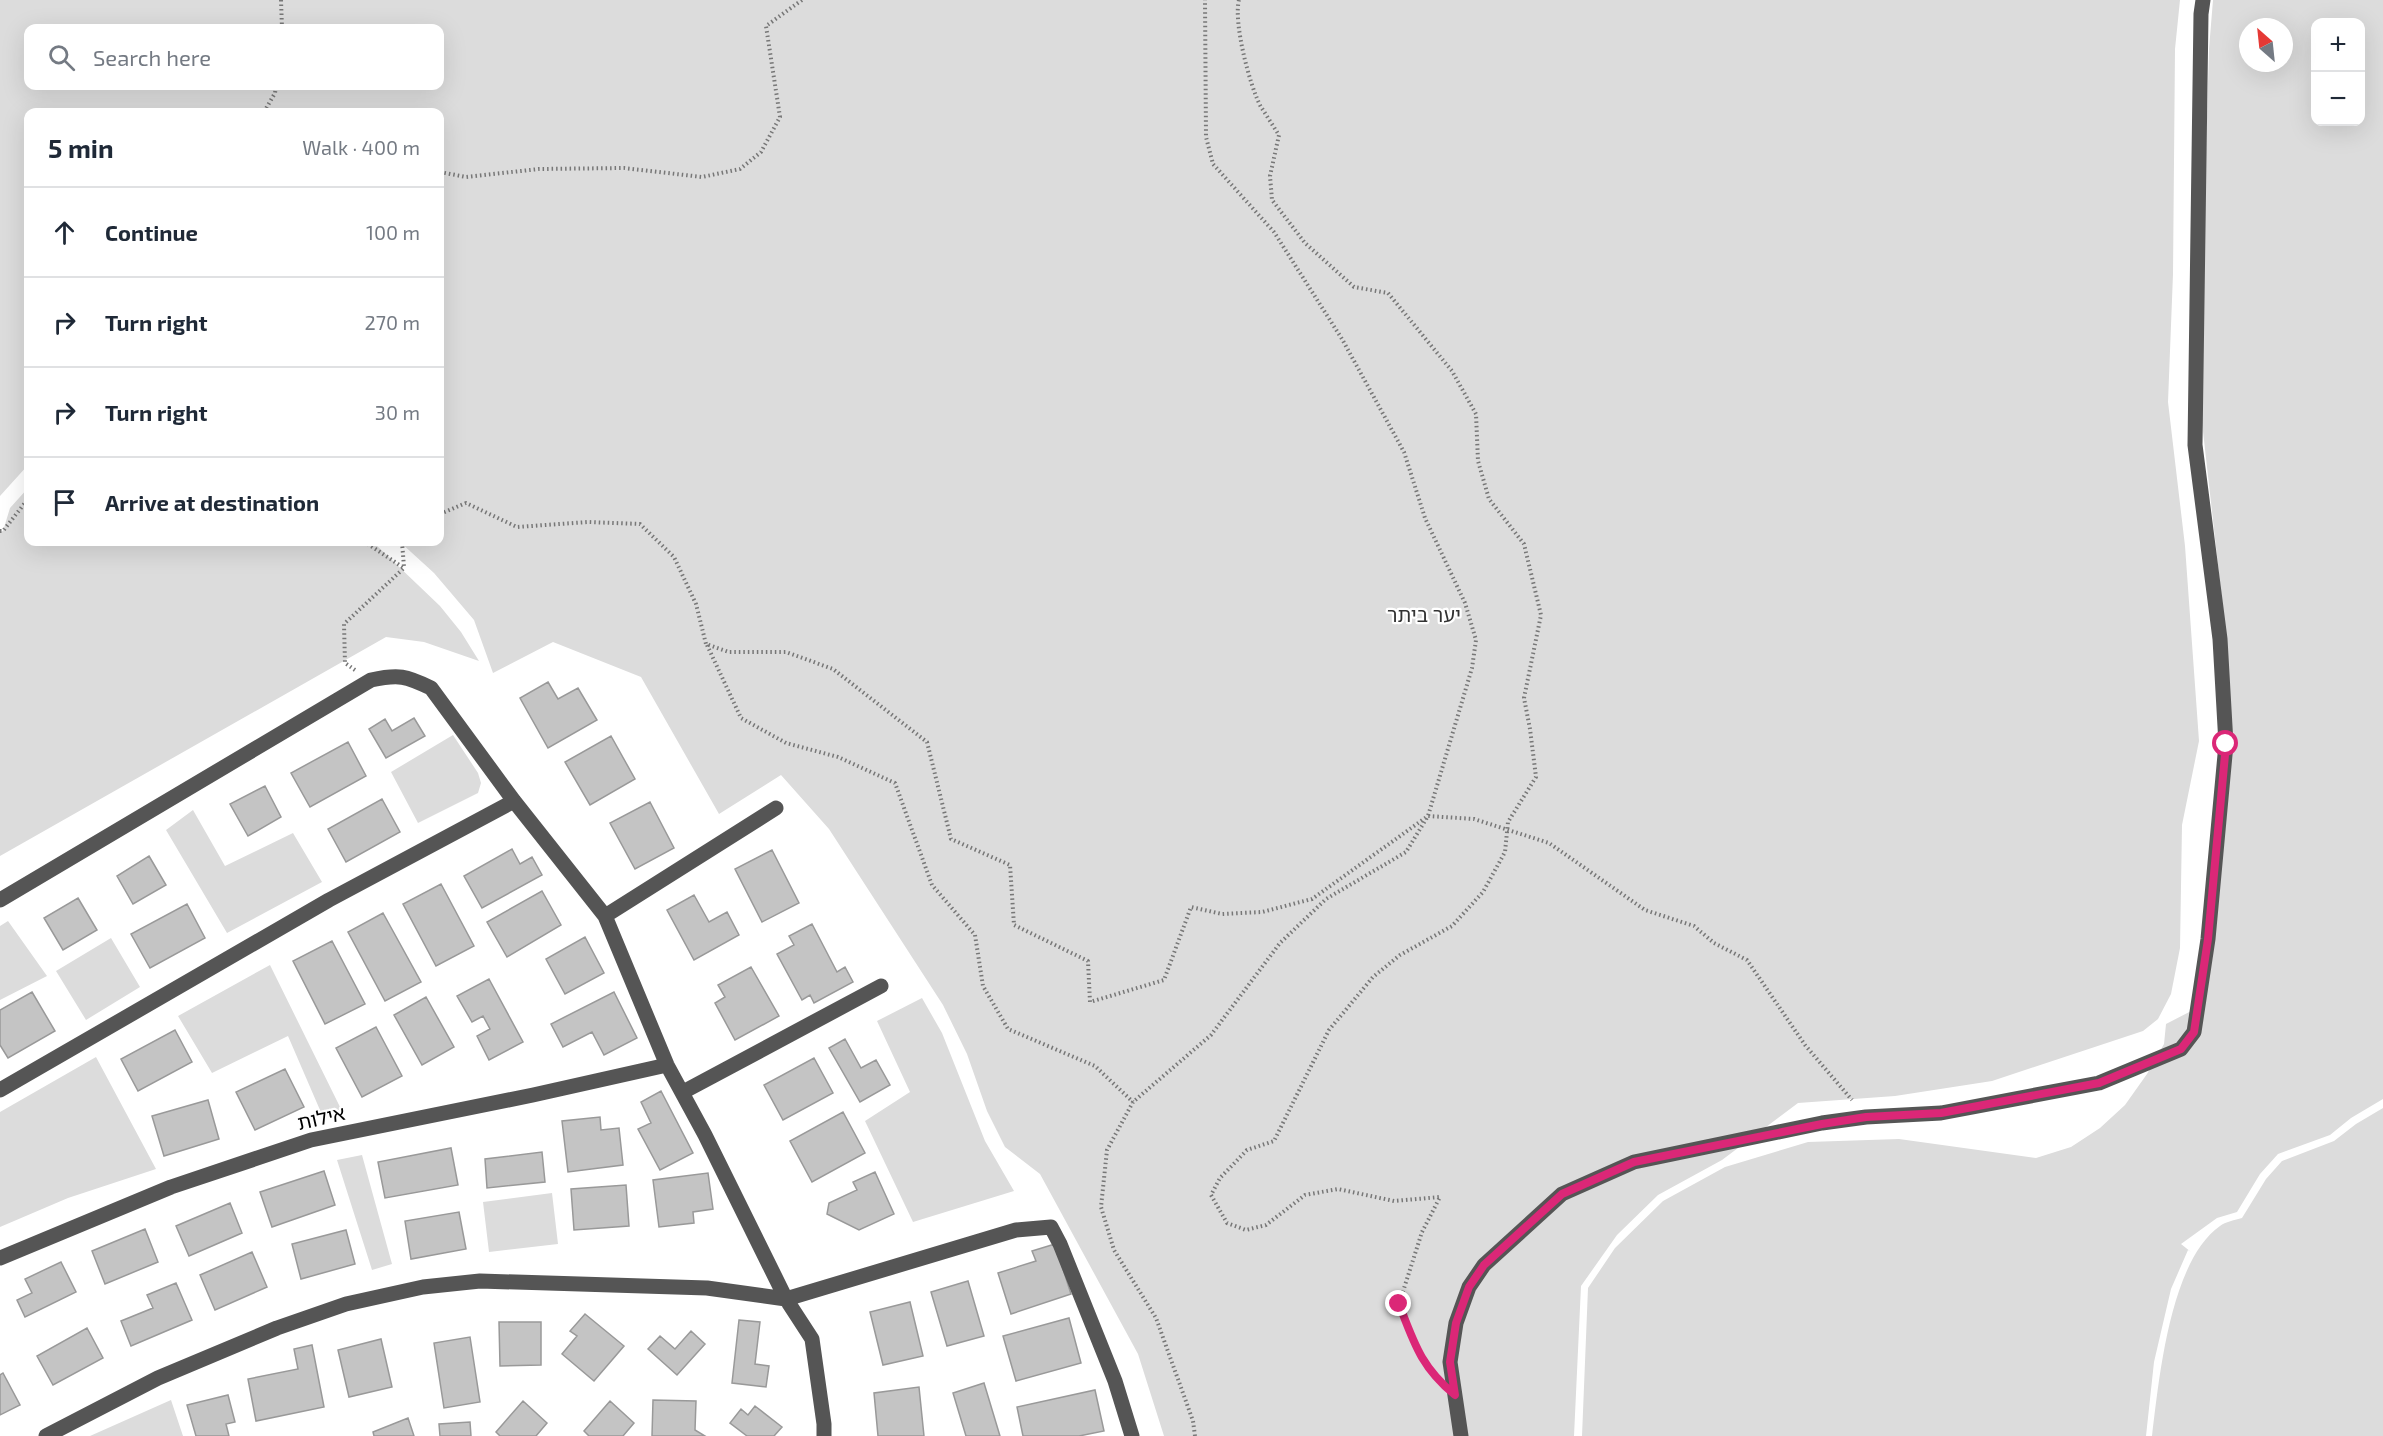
<!DOCTYPE html>
<meta charset="utf-8">
<style>
body{margin:0;font-family:"Exo 2","Noto Sans Hebrew",sans-serif;background:#f2f2f3;color:#1f2937}
.controls{position:absolute;right:18px;top:18px;display:grid;overflow:hidden;border-radius:12px;box-shadow:0 6px 24px #0002}
.controls button{width:54px;height:54px;display:grid;place-items:center;padding:0;border:0;border-bottom:2px solid #e0e1e3;background:#fff;color:#1f2937;font:30px sans-serif}
.compass{position:absolute;left:2239px;top:18px;width:54px;height:54px;border-radius:50%;background:#fff;box-shadow:0 6px 24px #0002;rotate:333deg}
.stop{position:absolute;width:18px;height:18px;margin:-14px;border:4px solid #db2777;border-radius:50%;background:#fff}
.stop.end{background:#db2777;border-color:#fff;box-shadow:0 2px 6px #0008}
.list{margin:0;padding:0;list-style:none}
h2{display:flex;justify-content:space-between;align-items:center;height:78px;margin:0;padding:0 24px;font-size:26px}
h2 small{font-size:20px;font-weight:400;color:#747a83}
.list li{display:grid;grid-template-columns:39px 1fr auto;gap:18px;align-items:center;box-sizing:border-box;height:90px;padding:0 24px;border-top:2px solid #e0e1e3}
.list b{display:block;font-size:22px;white-space:nowrap}
.list em{font-size:20px;font-style:normal;color:#747a83}
.icon{flex:none;width:33px;height:33px;fill:none;stroke:currentColor;stroke-width:2;stroke-linecap:round;stroke-linejoin:round}
.map{position:relative;flex:none;width:2383px;height:1436px;overflow:hidden}
.search{position:absolute;background:#fff;box-shadow:0 6px 24px #0002;left:24px;top:24px;width:420px;height:66px;display:flex;align-items:center;gap:15px;box-sizing:border-box;padding:0 21px;border-radius:12px;color:#747a83;font-size:22px}
.panel{position:absolute;background:#fff;box-shadow:0 6px 24px #0002;left:24px;top:108px;width:420px;height:438px;border-radius:12px}
.map>svg:first-child{display:block}
</style>
<div class="map">
<svg width="2383" height="1436" viewBox="0 0 2383 1436">
<rect width="100%" height="100%" fill="#fff"/>
<path fill="#dcdcdc" fill-rule="evenodd" d="M0,0H2180L2175,49L2173,274L2168,402L2185,546L2199,741L2182,825L2180,948L2171,994L2158,1019L2143,1031L1992,1081L1895,1096L1798,1103L1722,1160L1658,1195L1617,1235L1581,1286L1574,1436H1164L1138,1354L1040,1174L1005,1147L987,1111L967,1054L943,1005L829,829L781,775L719,814L641,677L553,642L493,673L474,620L434,573L400,542H440V112H28V465L0,496ZM28,28H440V86H28Z
M2213,0H2383V1099L2351,1118L2330,1135L2278,1154L2260,1174L2237,1212L2217,1218L2181,1244L2191,1252L2188,1250L2171,1289L2154,1362L2146,1436H1582L1588,1288L1615,1248L1663,1201L1725,1167L1808,1142L1899,1139L2036,1158L2071,1147L2100,1128L2125,1105L2147,1074L2164,1044L2166,1024L2197,1008L2212,961L2224,834L2225,627L2199,396L2209,49ZM2316,22H2360V122H2316ZM2248,27H2284V63H2248Z
M28,488V542H373L440,606L461,632L479,661L424,642L386,637L0,856V532L3,531L10,508Z
M453,735L478,773L481,783L478,793L418,823L391,772Z
M193,810L225,866L293,833L322,882L227,933L166,830Z
M8,921L47,976L0,1000V926Z
M111,938L140,987L86,1020L56,971Z
M270,965L341,1109L323,1117L288,1036L212,1073L178,1016Z
M922,998L942,1033L985,1141L1014,1191L913,1222L865,1121L910,1092L877,1021Z
M96,1057L156,1169L68,1198L0,1227V1112Z
M2383,1108V1436H2152C2159,1379 2170,1261 2220,1226C2225,1222 2235,1220 2242,1218L2266,1179L2282,1161L2334,1141L2356,1124Z
M362,1155L392,1264L372,1270L337,1160Z
M552,1193L558,1244L489,1252L483,1202Z
M171,1400L183,1436H90Z"/>
<path fill="#c4c4c4" stroke="#999" stroke-width="1.5" d="M548,682L558,699L578,688L597,720L548,748L520,698Z
M414,718L425,736L386,758L369,729L385,719L392,731Z
M611,736L635,779L590,805L565,762Z
M348,742L366,776L310,807L291,773Z
M265,786L281,817L248,836L230,804Z
M382,799L400,832L346,862L328,829Z
M650,802L674,848L635,869L610,823Z
M512,849L520,864L532,857L542,875L482,908L464,876Z
M772,850L799,903L762,922L735,869Z
M149,856L166,885L133,904L117,876Z
M441,884L474,946L436,966L403,904Z
M542,891L561,925L507,957L487,922Z
M694,895L709,922L727,912L739,935L694,960L667,910Z
M78,898L97,930L63,950L44,918Z
M187,904L205,938L150,968L131,934Z
M383,913L421,982L385,1001L348,932Z
M812,924L837,972L845,967L853,982L814,1003L810,995L802,1000L777,954L794,945L789,936Z
M585,937L604,973L565,994L546,959Z
M332,941L365,1004L325,1024L293,961Z
M751,967L779,1016L735,1040L715,1003L725,997L718,985Z
M489,979L523,1042L489,1060L477,1036L490,1029L483,1016L472,1022L457,996Z
M32,992L55,1031L8,1058L0,1045V1010Z
M614,992L637,1038L604,1055L592,1032L563,1047L551,1024Z
M426,997L454,1047L422,1065L394,1015Z
M376,1027L402,1076L362,1097L336,1048Z
M175,1030L192,1062L138,1091L121,1059Z
M845,1039L861,1068L876,1060L890,1085L860,1102L829,1048Z
M814,1058L833,1093L783,1120L764,1085Z
M285,1069L304,1107L255,1130L236,1092Z
M661,1091L693,1153L660,1170L638,1129L651,1123L641,1102Z
M208,1100L219,1139L164,1156L152,1116Z
M843,1112L865,1153L812,1182L790,1141Z
M600,1117L601,1130L619,1128L623,1165L568,1172L562,1121Z
M451,1148L458,1185L385,1198L378,1162Z
M542,1152L545,1182L487,1188L485,1159Z
M324,1171L335,1205L272,1227L260,1192Z
M875,1172L894,1214L859,1230L827,1214L829,1203L857,1190L853,1182Z
M708,1173L713,1209L693,1212L694,1223L659,1227L653,1180Z
M626,1185L629,1226L574,1230L571,1189Z
M230,1203L242,1233L189,1256L176,1226Z
M459,1212L466,1249L411,1259L405,1221Z
M145,1229L158,1262L105,1284L92,1251Z
M346,1230L355,1264L301,1279L292,1244Z
M1055,1244L1071,1294L1011,1314L998,1273L1036,1261L1032,1251Z
M252,1252L267,1287L215,1310L200,1275Z
M61,1262L76,1292L25,1317L17,1300L32,1293L25,1279Z
M968,1281L984,1336L947,1346L931,1292Z
M176,1283L192,1320L131,1346L121,1321L153,1308L147,1295Z
M910,1302L923,1356L883,1365L870,1312Z
M585,1314L624,1346L594,1381L562,1354L577,1336L570,1331Z
M1069,1318L1081,1363L1016,1381L1003,1336Z
M739,1320L760,1322L755,1364L769,1366L766,1387L732,1383Z
M499,1322H541V1365L500,1366Z
M87,1328L103,1358L53,1385L37,1356Z
M691,1331L705,1344L677,1375L648,1349L660,1336L675,1349Z
M470,1337L480,1402L444,1408L434,1343Z
M381,1339L392,1387L349,1397L338,1350Z
M312,1345L324,1407L256,1421L248,1379L298,1369L294,1349Z
M3,1373L20,1405L0,1415V1375Z
M984,1383L1000,1436H966L953,1393Z
M919,1387L924,1436H878L874,1393Z
M1095,1390L1104,1431L1079,1436H1023L1017,1407Z
M228,1395L235,1422L226,1424L229,1436H196L187,1405Z
M653,1400L696,1401L695,1430L705,1436H652Z
M523,1401L547,1423L536,1436H500L496,1432Z
M610,1401L634,1423L623,1436H589L584,1431Z
M755,1406L782,1427L774,1436H747L730,1423L741,1409L748,1415Z
M408,1418L414,1436H374L373,1432Z
M470,1422L471,1436H440L439,1424Z"/>
<g fill="none" stroke-linecap="round" stroke-linejoin="round">
<path stroke="#777" stroke-width="4" stroke-dasharray="1.5 3" stroke-linecap="butt" d="M281,0L282,28
M1239,0C1233,22 1250,87 1261,107C1267,116 1273,126 1279,135L1270,176L1272,200L1305,243L1354,287L1388,293L1452,371L1476,414L1478,461L1489,499L1524,544L1541,615L1524,698L1530,729L1536,777L1508,822L1505,852L1483,892L1452,926L1400,955L1373,977L1329,1030L1274,1141L1247,1150L1220,1178L1211,1195L1227,1223L1246,1230L1266,1225L1305,1195L1338,1189L1394,1201L1440,1197L1422,1232L1399,1304L1415,1347L1433,1375
M264,112L275,93L276,86
M440,172L466,177L539,169L624,168L702,177L740,169L761,152L780,117L766,26L802,0
M440,514L466,503L517,527L588,522L640,524L674,557L696,604L706,644L729,652H786L833,669L927,742L951,839L1010,865L1014,925L1088,961L1090,1002L1164,980L1191,907L1222,914L1262,912L1312,899L1428,816L1474,819L1549,843L1645,910L1694,926L1714,943L1747,960L1805,1045L1852,1100
M0,531H3L28,499
M402,542L404,567
M707,645L741,718L786,743L838,757L895,783L932,885L975,935L983,986L1008,1029L1095,1066L1133,1102
M355,670L345,663L344,624L404,568L365,542
M1195,1436L1193,1421L1156,1318L1114,1250L1101,1207L1107,1150L1133,1102L1211,1035L1280,943L1326,899L1406,852L1428,816L1472,668L1476,640L1465,603L1425,518L1404,452L1342,339L1274,232L1213,164L1206,137L1205,0"/>
<path stroke="#555" stroke-width="15" d="M0,900L371,680C399,674 406,676 431,688L514,801L605,916L667,1065L705,1135L786,1299L812,1339L824,1424V1436
M605,916L776,808
M0,1090L329,900L514,801
M683,1092L881,986
M0,1258L171,1187L311,1140L533,1095L667,1065
M46,1436L158,1378L277,1328L346,1304L423,1287L480,1281L707,1288L786,1299L1016,1230L1051,1227L1060,1244L1115,1381L1132,1436
M1461,1436L1450,1362L1456,1323L1469,1287L1484,1265L1562,1194L1634,1162L1822,1123L1866,1117L1941,1113L2099,1083L2181,1049L2194,1032L2208,939L2226,744L2220,639L2195,445L2201,14L2203,0"/>
</g>
<g fill="none" stroke-linecap="round" stroke-linejoin="round">
<path stroke="#db2777" stroke-width="8" d="M1399,1304C1414,1343 1421,1367 1455,1395L1450,1362L1456,1323L1469,1287L1484,1265L1562,1194L1634,1162L1822,1124L1866,1117L1941,1113L2099,1083L2181,1049L2194,1032L2208,939L2226,744"/>
</g>
<g text-anchor="middle" dominant-baseline="central" stroke-width="4.5" stroke-linejoin="round" paint-order="stroke">
<g font-size="20" fill="#333" stroke="#fff">
<text x="1424" y="614">יער ביתר</text>
</g>
<g font-size="20" fill="#000" stroke="#fff">
<text transform="translate(321 1117) rotate(-13)">אילות</text>
</g>
</g>
</svg>
<div class="controls">
<button>+</button>
<button>−</button>
</div>
<svg class="compass" viewBox="-18 -18 36 36"><path d="M0-13l5 13h-10z" fill="#e53935"/><path d="M0 13l5-13h-10z" fill="#747a83"/></svg>
<div class="stop" style="left:2226px;top:744px"></div>
<div class="stop end" style="left:1399px;top:1304px"></div>
<div class="search"><svg class="icon" aria-label="search" viewBox="0 0 24 24"><circle cx="10" cy="10" r="6"/><path d="M15 15l6 6"/></svg>Search here</div>
<section class="panel">
<h2>5 min<small>Walk · 400 m</small></h2>
<ul class="list">
<li><svg class="icon" aria-label="ahead" viewBox="0 0 24 24"><path d="M12 20V5M6 11l6-6 6 6"/></svg><div><b>Continue</b></div><em>100 m</em></li>
<li><svg class="icon" aria-label="right" viewBox="0 0 24 24"><path d="M7 20v-9h11M14 6l5 5-5 5"/></svg><div><b>Turn right</b></div><em>270 m</em></li>
<li><svg class="icon" aria-label="right" viewBox="0 0 24 24"><path d="M7 20v-9h11M14 6l5 5-5 5"/></svg><div><b>Turn right</b></div><em>30 m</em></li>
<li><svg class="icon" aria-label="arrive" viewBox="0 0 24 24"><path d="M6 21V4h12l-3 4 3 4H6"/></svg><div><b>Arrive at destination</b></div></li>
</ul>
</section>
</div>
